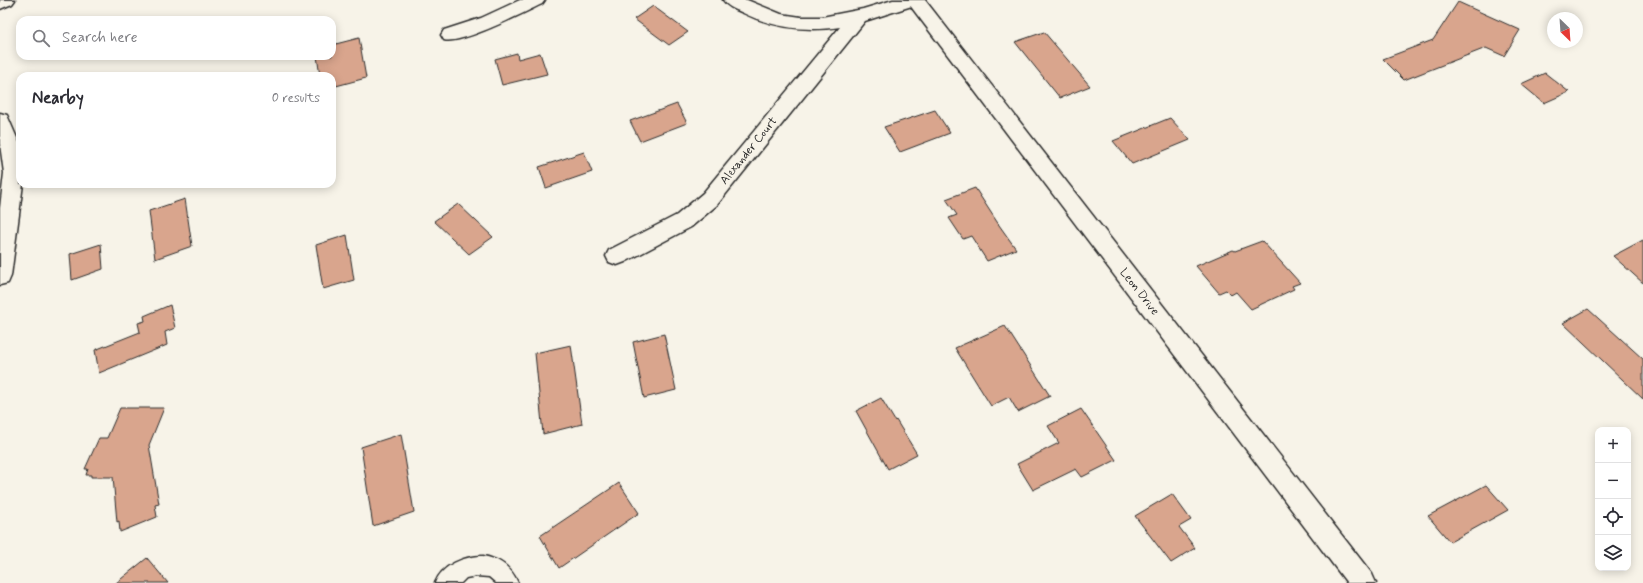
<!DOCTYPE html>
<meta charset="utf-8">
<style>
body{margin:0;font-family:Mynerve,sans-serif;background:#f7f7f7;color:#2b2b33}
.controls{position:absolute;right:12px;bottom:12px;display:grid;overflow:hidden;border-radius:8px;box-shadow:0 2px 10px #0003}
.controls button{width:36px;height:36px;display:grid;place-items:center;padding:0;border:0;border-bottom:1px solid #e1e1e2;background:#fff;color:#2b2b33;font:20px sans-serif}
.compass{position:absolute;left:1547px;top:12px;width:36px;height:36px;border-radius:50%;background:#fff;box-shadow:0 2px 10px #0003;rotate:155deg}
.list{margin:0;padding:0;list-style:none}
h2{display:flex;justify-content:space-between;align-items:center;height:52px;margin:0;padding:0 16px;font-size:17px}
h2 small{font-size:13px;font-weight:400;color:#7c7c81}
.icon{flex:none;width:22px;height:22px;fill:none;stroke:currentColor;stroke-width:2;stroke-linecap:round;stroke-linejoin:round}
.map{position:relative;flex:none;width:1643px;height:583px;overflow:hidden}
.search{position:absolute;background:#fff;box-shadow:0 2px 10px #0003;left:16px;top:16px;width:320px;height:44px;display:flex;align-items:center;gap:10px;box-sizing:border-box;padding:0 14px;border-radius:12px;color:#7c7c81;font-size:15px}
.panel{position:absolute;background:#fff;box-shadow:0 2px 10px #0003;left:16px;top:72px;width:320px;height:116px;border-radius:12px}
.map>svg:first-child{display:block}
</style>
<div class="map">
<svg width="1643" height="583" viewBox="0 0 1643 583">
<rect width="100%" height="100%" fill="#f7f3e8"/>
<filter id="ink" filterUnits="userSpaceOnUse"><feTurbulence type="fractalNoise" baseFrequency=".025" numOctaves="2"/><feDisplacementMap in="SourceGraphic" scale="8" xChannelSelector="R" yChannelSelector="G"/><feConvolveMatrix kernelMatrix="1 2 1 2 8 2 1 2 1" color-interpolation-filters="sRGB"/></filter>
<g filter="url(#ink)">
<path fill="#d9a58d" stroke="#2b2b2b" d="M1458,2L1520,30L1504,56L1486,48L1404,80L1383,59L1433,40Z
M653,6L688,32L669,45L634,19Z
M1044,32L1090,86L1060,98L1015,42Z
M359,38L366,78L336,86L335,78L332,79V76H320L317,56H332V45Z
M517,53L518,59L540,53L547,74L502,85L495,59Z
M1545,73L1569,92L1544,103L1521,84Z
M677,104L687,123L640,141L630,121Z
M935,110L950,133L900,152L884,127Z
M1170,118L1190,140L1132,164L1113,141Z
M584,152L592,172L546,188L539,167Z
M975,188L999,225L1016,249L987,261L971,236L963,239L949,218L957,215L946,199Z
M185,199L192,246L155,259L149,211Z
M458,204L493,237L469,254L434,221Z
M347,235L354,280L323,289L316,245Z
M1643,240V283L1613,256Z
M1262,241L1300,283L1292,286L1294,289L1251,309L1236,292L1231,295L1226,290L1219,293L1196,266L1233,250L1235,251Z
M101,244L103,269L72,280L70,254Z
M170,305L175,328L165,332L167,345L99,373L95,350L140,332L138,323L145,321L144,316Z
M1588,309L1643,359V399L1563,323Z
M1005,326L1050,396L1018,412L1009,397L991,406L955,348Z
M664,334L676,390L644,398L633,342Z
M571,345L582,424L543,434L535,353Z
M881,398L895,421L896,420L917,454L888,469L856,411Z
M120,408H164L149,445L159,504L155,505L157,517L120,532L119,521L117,522L113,477H91V475H86L88,469H85L99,438H107Z
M1081,409L1116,460L1082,477L1076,469L1033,490L1017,464L1059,443L1048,426Z
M401,434L414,512L373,526L361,447Z
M619,483L639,513L559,568L540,536Z
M1486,485L1508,510L1450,542L1428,516Z
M1172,494L1191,520L1179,527L1195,548L1171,563L1135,516Z
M147,558L168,583H116Z"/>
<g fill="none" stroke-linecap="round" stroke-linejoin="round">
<g stroke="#2b2b2b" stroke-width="3">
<path id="service" d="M483,556C500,559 511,567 518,583H496L489,577L476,576L466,578L461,583H435C442,565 464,556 483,556Z"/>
</g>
<g stroke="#2b2b2b" stroke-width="3">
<path id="minor" d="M0,0H15L12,4L0,9Z
M520,0H545L542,4C523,13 461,45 444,40L441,35L444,30L481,18Z
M723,0H747L781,14L801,17H822L863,9L893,0H921L918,4L865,21L717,205L691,227L625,262L617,265L609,262L606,256L609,250L677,215L703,193L840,27C805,32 773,28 741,12C734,9 727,6 723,0Z
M0,113L7,115L20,145V184H23L11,276L8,283L0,285V208L4,173L0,144Z"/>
</g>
<g stroke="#2b2b2b" stroke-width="3">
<path id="tertiary" d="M906,0H925L1372,574L1376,583H1347Z"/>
</g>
<use href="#service" fill="#f7f3e8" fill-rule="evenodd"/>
<use href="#minor" fill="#f7f3e8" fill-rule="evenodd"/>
<use href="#tertiary" fill="#f7f3e8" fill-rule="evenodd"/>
</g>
</g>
<g text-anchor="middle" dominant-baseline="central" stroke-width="4" stroke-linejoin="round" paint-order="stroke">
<g font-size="12" fill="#2b2b2b" stroke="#f7f3e8">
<text transform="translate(749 151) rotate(-51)">Alexander Court</text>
<text transform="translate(1139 292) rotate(52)">Leon Drive</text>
</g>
</g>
</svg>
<div class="controls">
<button>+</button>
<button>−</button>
<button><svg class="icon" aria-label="locate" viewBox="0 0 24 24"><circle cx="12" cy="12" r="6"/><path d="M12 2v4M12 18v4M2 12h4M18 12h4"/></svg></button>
<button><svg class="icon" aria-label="layers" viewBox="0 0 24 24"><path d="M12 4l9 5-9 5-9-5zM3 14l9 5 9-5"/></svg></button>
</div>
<svg class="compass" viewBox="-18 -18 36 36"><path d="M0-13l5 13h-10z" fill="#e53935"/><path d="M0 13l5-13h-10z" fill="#7c7c81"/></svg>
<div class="search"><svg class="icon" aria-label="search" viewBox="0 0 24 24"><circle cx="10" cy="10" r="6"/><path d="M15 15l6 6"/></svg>Search here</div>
<section class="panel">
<h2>Nearby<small>0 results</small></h2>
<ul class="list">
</ul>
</section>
</div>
